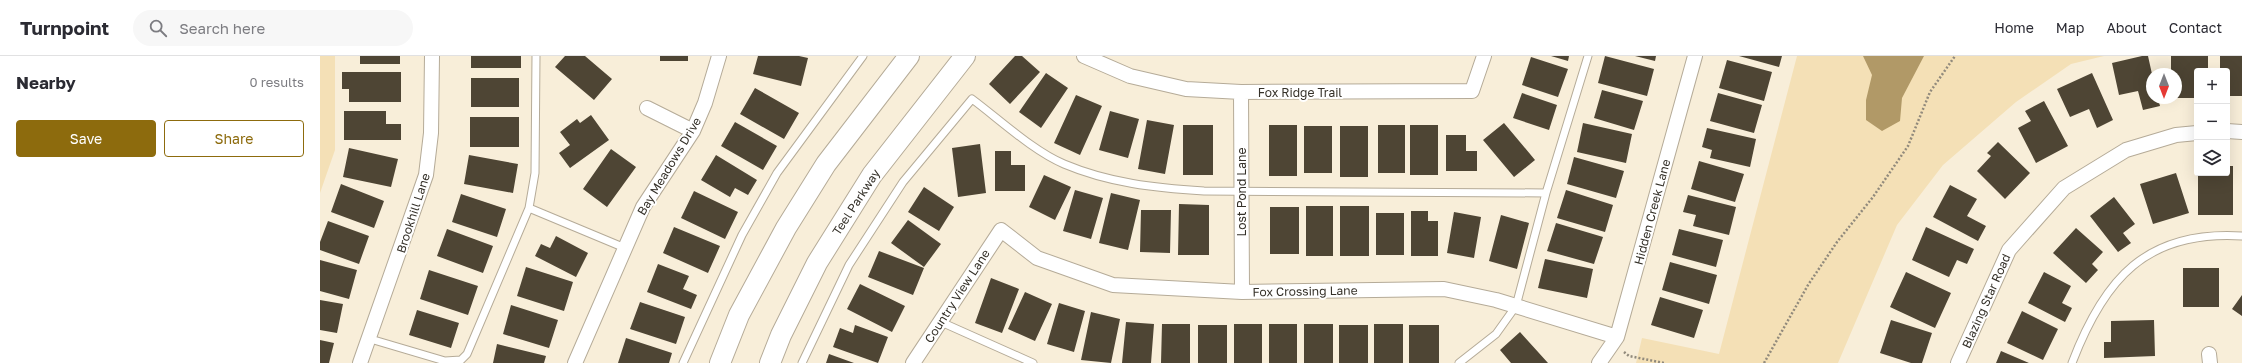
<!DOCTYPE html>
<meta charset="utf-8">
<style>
body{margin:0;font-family:"Golos Text",sans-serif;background:#f7f7f7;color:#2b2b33}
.controls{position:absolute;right:12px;top:12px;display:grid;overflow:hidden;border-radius:4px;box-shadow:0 4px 16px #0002}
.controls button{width:36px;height:36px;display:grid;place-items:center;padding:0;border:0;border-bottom:1px solid #e1e1e2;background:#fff;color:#2b2b33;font:20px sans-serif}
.compass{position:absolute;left:1826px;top:12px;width:36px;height:36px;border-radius:50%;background:#fff;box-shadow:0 4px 16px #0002;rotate:180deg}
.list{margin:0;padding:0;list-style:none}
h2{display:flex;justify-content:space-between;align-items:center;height:52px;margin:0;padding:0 16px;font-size:17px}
h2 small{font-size:13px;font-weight:400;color:#7c7c81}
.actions{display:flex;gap:8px;padding:12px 16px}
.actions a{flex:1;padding:9px 0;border:1px solid #8d6b0d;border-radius:4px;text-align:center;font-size:14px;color:#8d6b0d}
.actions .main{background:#8d6b0d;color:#fff}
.icon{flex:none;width:22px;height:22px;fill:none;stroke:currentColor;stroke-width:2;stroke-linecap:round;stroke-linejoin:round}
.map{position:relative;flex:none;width:1922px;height:307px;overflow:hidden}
header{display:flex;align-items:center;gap:24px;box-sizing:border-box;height:56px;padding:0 20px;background:#fff;border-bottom:1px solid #e1e1e2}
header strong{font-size:19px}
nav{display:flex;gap:22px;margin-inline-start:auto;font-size:14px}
.search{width:280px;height:36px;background:#f7f7f7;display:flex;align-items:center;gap:10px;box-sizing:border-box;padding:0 14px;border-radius:22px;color:#7c7c81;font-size:15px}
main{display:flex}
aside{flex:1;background:#fff}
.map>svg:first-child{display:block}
</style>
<header>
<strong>Turnpoint</strong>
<div class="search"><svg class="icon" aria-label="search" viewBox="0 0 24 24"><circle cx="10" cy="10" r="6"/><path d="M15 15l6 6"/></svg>Search here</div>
<nav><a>Home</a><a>Map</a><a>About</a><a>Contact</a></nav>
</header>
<main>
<aside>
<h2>Nearby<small>0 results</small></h2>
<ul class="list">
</ul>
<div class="actions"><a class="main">Save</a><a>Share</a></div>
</aside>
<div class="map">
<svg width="1922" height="307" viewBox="0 0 1922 307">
<rect width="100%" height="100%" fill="#f8eed9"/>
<path fill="#f4e0b6" d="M0,0H15V94L0,137Z
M1477,0H1784L1751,8L1696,46L1623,109L1577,169L1518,307H1316L1322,282L1399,298Z"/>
<path fill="#b19967" d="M1543,0H1604L1582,42L1580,65L1562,75L1546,64V44L1552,19Z"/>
<path fill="#4e4534" d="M40,0H80V8H40Z
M151,0H201V12H151Z
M245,0H265L292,23L274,44L235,11Z
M340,0H368V5H340Z
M438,0H479L488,2L481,30L433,18Z
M695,0H702L720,16L690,48L669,28Z
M1231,0H1249L1248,5Z
M1285,0L1334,13L1327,40L1278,27Z
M1315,0H1336L1335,5Z
M1419,0H1462L1459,11Z
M1822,0H1828L1832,18V42H1838L1840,50L1823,54L1818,35L1799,39L1792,7Z
M1851,0H1888V15H1877V42H1856V18H1851Z
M1900,0H1922V40H1907V15H1900Z
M1211,1L1248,13L1238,41L1202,29Z
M1407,4L1452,16L1444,45L1399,32Z
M22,16H81V46H29V33H22Z
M726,17L748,32L721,72L699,56Z
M1772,17L1793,64L1777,72L1769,53L1750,61L1737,33Z
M151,22H199V51H151Z
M435,32L479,57L464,83L420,58Z
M1282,34L1323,45L1314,74L1274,62Z
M1202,37L1237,49L1229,74L1193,62Z
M1398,37L1442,49L1434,77L1390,65Z
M756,39L782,50L760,99L734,87Z
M1724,45L1748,90L1716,107L1698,72L1711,65L1705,55Z
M24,55H66V68H81V84H24Z
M790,55L819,63L808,102L779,94Z
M271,59L289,84L250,112L239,97L250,89L240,76L257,63L260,67Z
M150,61H199V91H150Z
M827,64L854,69L845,118L818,113Z
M415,66L457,90L443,114L401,90Z
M1184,67L1215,104L1194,121L1163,84Z
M1263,67L1312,78L1306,107L1257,96Z
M863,69H893V119H863Z
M949,69H977V120H949Z
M1058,69H1085V117H1058Z
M1090,69H1118V119H1090Z
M984,70H1012V117H984Z
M1020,70H1048V121H1020Z
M1387,72L1436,83L1430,111L1390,102L1392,94L1382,91Z
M1126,79H1146V95H1157V115H1126Z
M1678,86L1710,117L1685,143L1657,115L1671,100L1667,97Z
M660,88L666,137L638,141L632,92Z
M29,92L78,103L71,131L23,121Z
M291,93L316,111L287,151L263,133Z
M675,95H691V109H705V135H675Z
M149,99L198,108L193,137L144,128Z
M396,99L437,124L428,139L415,132L410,141L381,124Z
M1254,101L1304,115L1296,142L1247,128Z
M1379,105L1424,118L1415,146L1371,133Z
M1907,110H1913V159H1878V117H1907Z
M1856,117L1869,157L1833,168L1820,128Z
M724,119L751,131L735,164L709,151Z
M21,128L64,145L54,172L11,156Z
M1630,129L1657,143L1647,160L1666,170L1658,185L1613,161Z
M604,131L634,151L619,175L588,156Z
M755,134L783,142L771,183L743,175Z
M1246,134L1293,149L1285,176L1237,162Z
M374,135L418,156L405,183L361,162Z
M791,137L820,144L808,194L779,187Z
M141,138L186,153L177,181L132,166Z
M1368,139L1416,151L1409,179L1373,170L1376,159L1363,156Z
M1794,141L1815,168L1803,177L1811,187L1798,196L1770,160Z
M859,148L889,149V199H858Z
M986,150H1013V200H986Z
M1020,150H1049V200H1020Z
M950,151H979V198H950Z
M821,154H851L850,197L820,196Z
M1091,155H1108V165H1118V200H1091Z
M1134,156L1161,161L1154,202L1127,197Z
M1056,157H1084V199H1056Z
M1181,159L1209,167L1197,213L1169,205Z
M588,164L621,188L604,211L571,187Z
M8,165L49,180L39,208L0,194V186Z
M1236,167L1283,181L1274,208L1227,195Z
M354,171L400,190L388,217L343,197Z
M1606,171L1654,193L1647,208L1637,204L1629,221L1592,204Z
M1756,172L1783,196L1772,208L1778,214L1766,227L1733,197Z
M127,173L173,190L163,217L117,200Z
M1359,173L1403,184L1396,211L1352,199Z
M236,180L268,197L256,221L215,200L221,188L230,192Z
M559,195L604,212L593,239L548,221Z
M1225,203L1273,213L1267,242L1218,232Z
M0,204L37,214L29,243L0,235Z
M1350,206L1397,219L1389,248L1342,234Z
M338,208L369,220L363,233L377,239L371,253L327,236Z
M206,211L253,226L244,255L197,240Z
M1863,212H1899V251H1863Z
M109,214L158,230L148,259L100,243Z
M1586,216L1631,237L1615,272L1570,251Z
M1724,216L1751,230L1742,247L1752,252L1745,266L1708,247Z
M671,222L699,233L682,277L655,267Z
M540,228L585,250L572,276L527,253Z
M705,236L732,248L715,285L688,273Z
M1922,239V260L1912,253Z
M1340,241L1383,254L1374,282L1331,269Z
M0,244L23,248L17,277L0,274Z
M320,246L365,261L356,288L310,273Z
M739,247L765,255L754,296L727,288Z
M191,249L238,264L229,292L183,278Z
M97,254L139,267L131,292L89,279Z
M1702,255L1738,273L1723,304L1687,287Z
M771,256L800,263L791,307L761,304Z
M1571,264L1612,277L1602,307H1591L1560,297Z
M1834,264L1835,300L1784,302V286H1791V265Z
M806,266L834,268L831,307H802Z
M842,268H870V307H841Z
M914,268H942V307H914Z
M949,268H977V307H949Z
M984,268H1013V307H984Z
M1054,268H1083V307H1054Z
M535,269L568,281L558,307L513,291L520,272L533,277Z
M878,269H907V307H878Z
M1019,269H1048V307H1019Z
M1089,269H1119V307H1089Z
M1200,276L1228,307H1191L1180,294Z
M306,282L352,297L349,307H298Z
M0,284L14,287L9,307H0Z
M177,288L226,300L224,307H173Z
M1681,295L1709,307H1676Z
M509,298L534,307H506Z"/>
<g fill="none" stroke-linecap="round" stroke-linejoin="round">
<g stroke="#b5ab98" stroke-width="9">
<path id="service" d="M209,152L305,192
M621,266L713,307
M47,282L125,305L141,304L147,298L209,152L215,117L216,0
M363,307L422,179L457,117L543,0
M482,307L529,209L583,126L652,43C679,63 713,95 744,108C789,127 835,132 884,135L1226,137
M1139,307L1176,278L1196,250L1226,137L1268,0
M1752,307C1784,223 1826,174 1922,180"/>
</g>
<g stroke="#b5ab98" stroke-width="16">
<path id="minor" d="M764,0L810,20L866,33L921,36L1152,35L1164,0
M921,36L922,236
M327,52L373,75
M1907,75L1922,76
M1889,298L1890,307
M40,307L106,119L111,77L112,0
M255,307L323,151L373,75L385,47L399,0
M593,307L681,174L717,202L793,229L922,236L1124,233L1176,244L1297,281
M1279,307L1297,281L1375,0
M1638,307L1689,194L1744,132L1806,94L1856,79L1877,77"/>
</g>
<g stroke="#b5ab98" stroke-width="22">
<path id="secondary" d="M400,307L419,259L466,172L506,108L589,0
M450,307L461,279L497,207L552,119L645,0"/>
</g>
<path stroke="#918a7c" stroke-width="2.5" stroke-dasharray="2 2" stroke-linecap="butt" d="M1304,296L1309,300L1344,307
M1444,307L1488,229L1517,186L1553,141L1588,90L1610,36L1635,0"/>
<use href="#service" stroke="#fff" stroke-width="7"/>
<use href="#minor" stroke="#fff" stroke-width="14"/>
<use href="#secondary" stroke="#fff" stroke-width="20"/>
</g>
<g text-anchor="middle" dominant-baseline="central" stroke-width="4" stroke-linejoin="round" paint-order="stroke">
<g font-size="12" fill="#353129" stroke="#fff">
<text x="980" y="36">Fox Ridge Trail</text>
<text transform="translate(349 110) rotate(-59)">Bay Meadows Drive</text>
<text transform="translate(921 136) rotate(-90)">Lost Pond Lane</text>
<text transform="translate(536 146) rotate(-57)">Teel Parkway</text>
<text transform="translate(1332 156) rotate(-75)">Hidden Creek Lane</text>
<text transform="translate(93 157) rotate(-72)">Brookhill Lane</text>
<text transform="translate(985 235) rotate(-1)">Fox Crossing Lane</text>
<text transform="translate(637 240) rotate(-57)">Country View Lane</text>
<text transform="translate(1666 245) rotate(-66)">Blazing Star Road</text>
</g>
</g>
</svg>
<div class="controls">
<button>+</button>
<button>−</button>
<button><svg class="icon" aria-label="layers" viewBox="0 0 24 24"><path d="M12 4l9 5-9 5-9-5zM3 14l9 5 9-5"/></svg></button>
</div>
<svg class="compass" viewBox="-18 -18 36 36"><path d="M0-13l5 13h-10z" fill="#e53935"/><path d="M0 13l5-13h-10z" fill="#7c7c81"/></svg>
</div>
</main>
